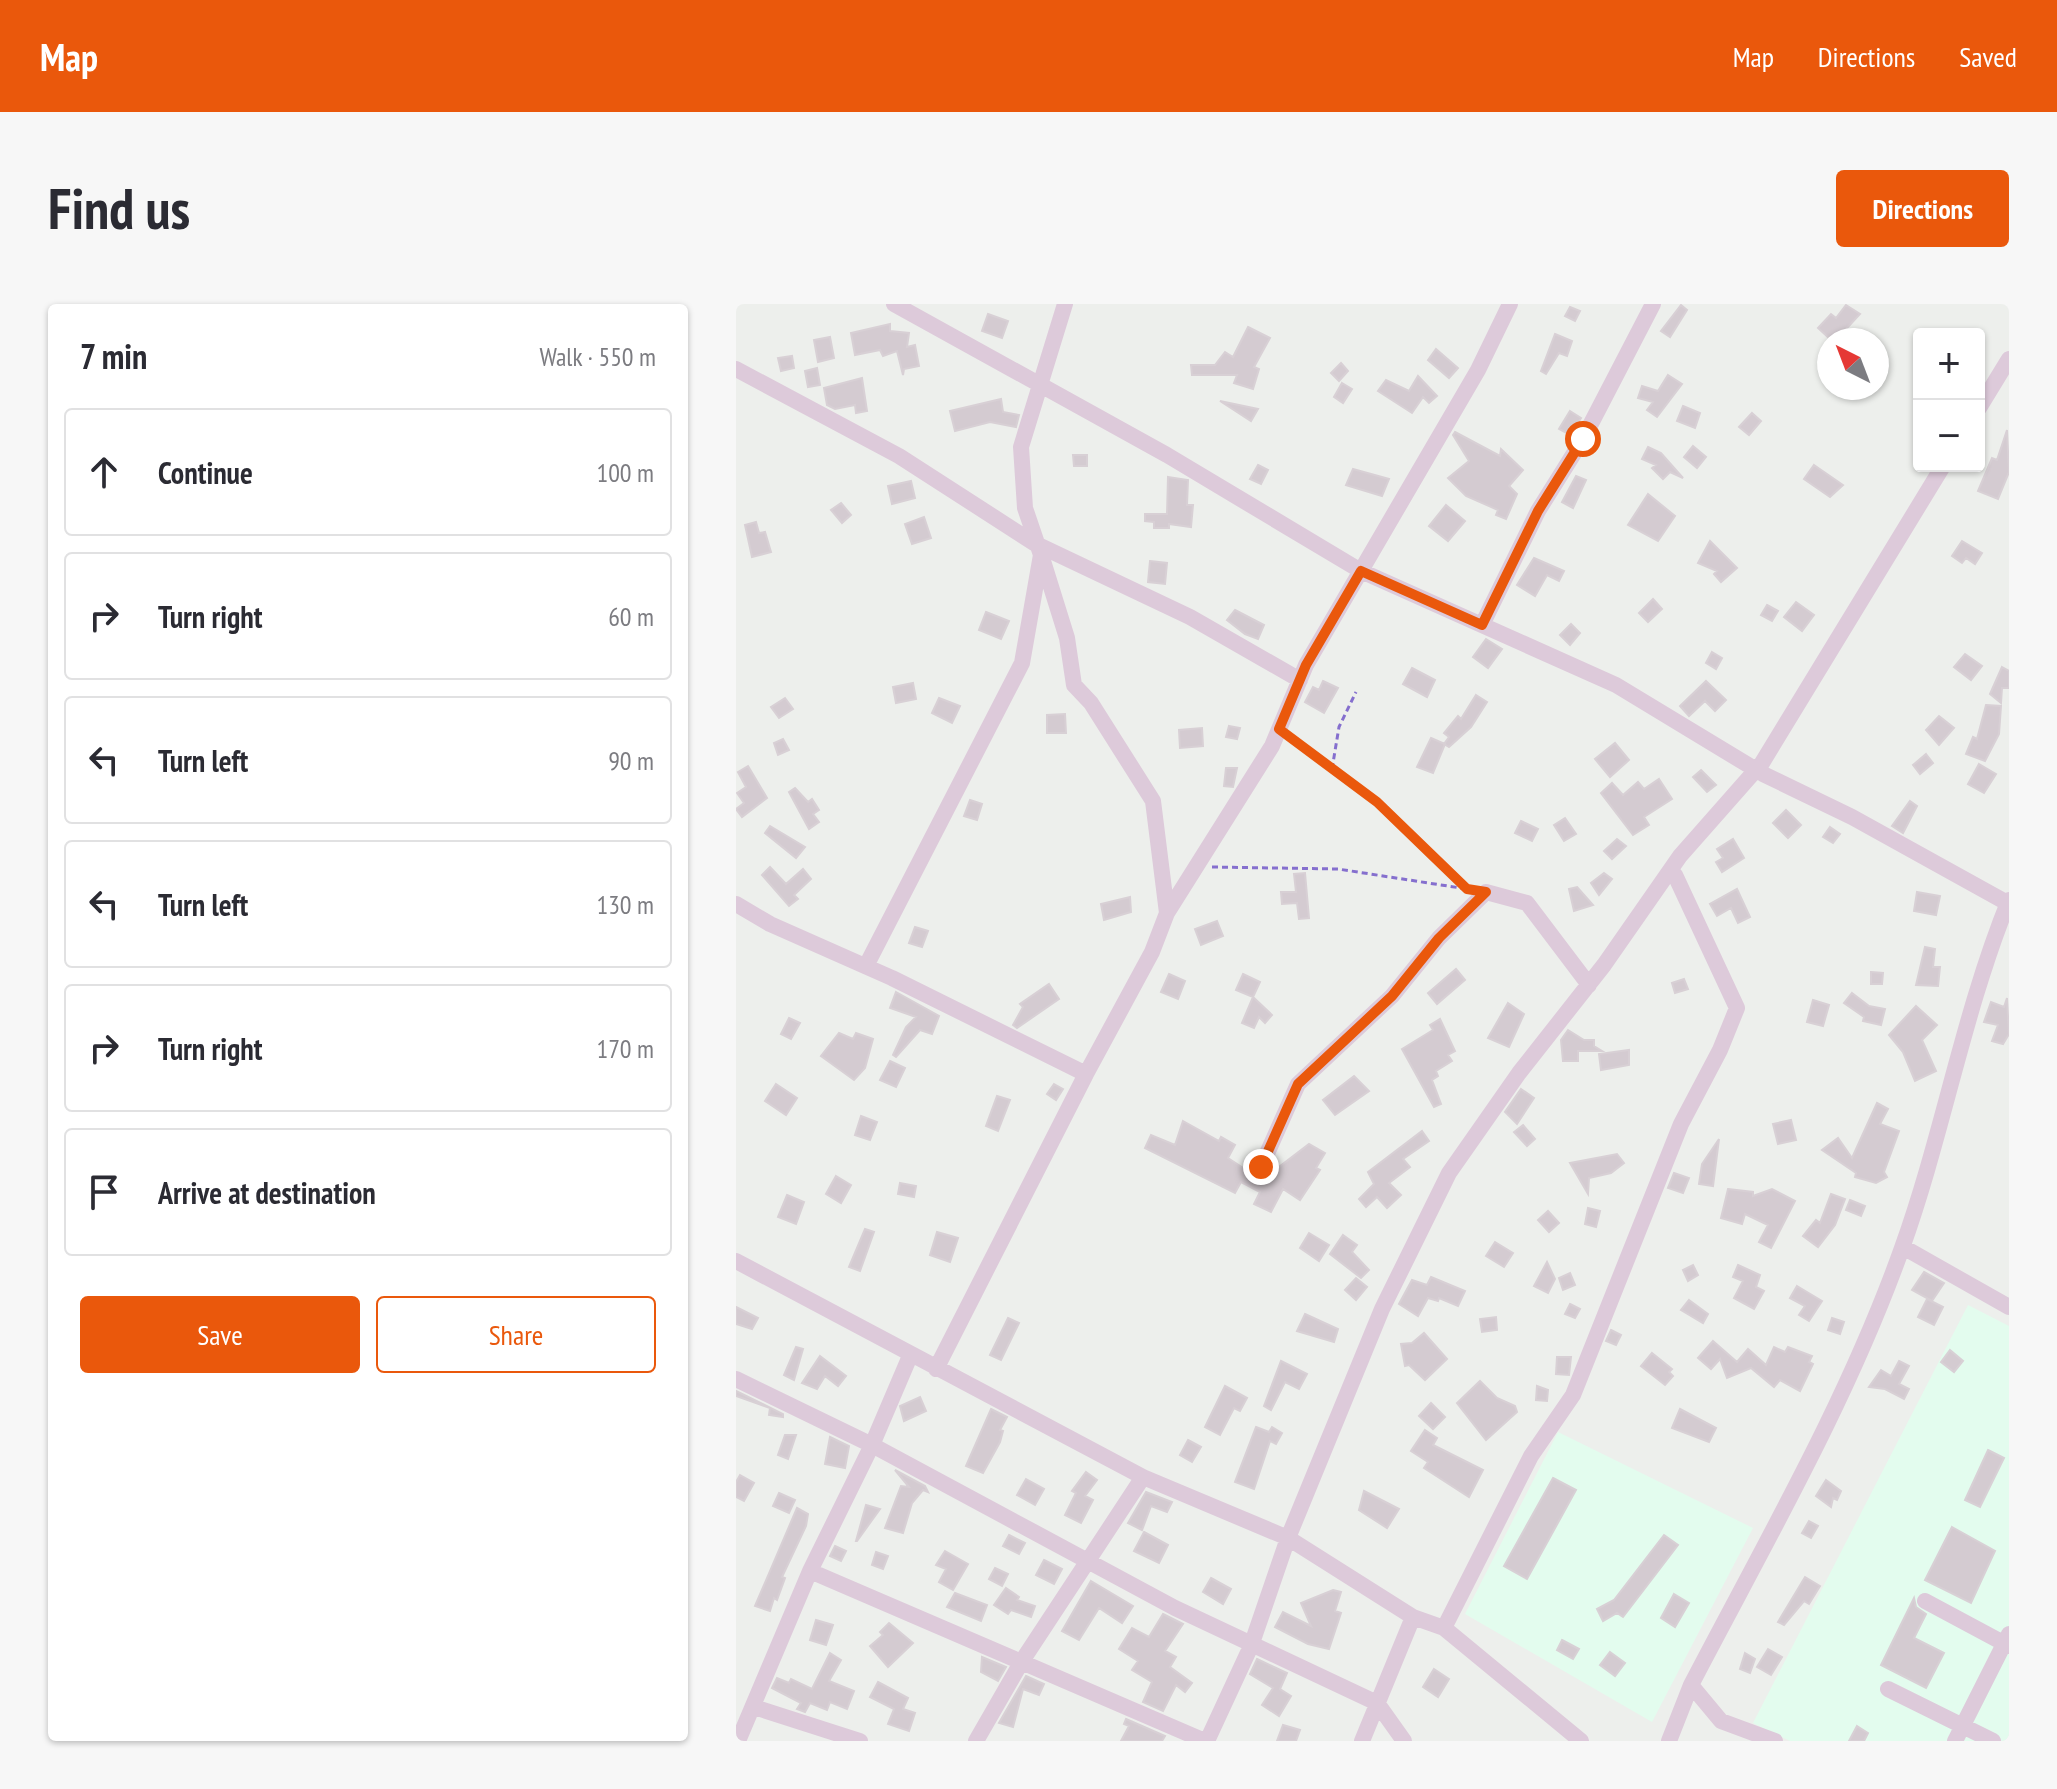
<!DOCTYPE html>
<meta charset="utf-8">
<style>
body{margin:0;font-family:"PT Sans Narrow",sans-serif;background:#f7f7f7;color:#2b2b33}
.controls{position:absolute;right:24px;top:24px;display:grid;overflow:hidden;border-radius:8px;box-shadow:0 2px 6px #0004}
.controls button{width:72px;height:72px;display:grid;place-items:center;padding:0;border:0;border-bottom:2px solid #e1e1e2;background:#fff;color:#2b2b33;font:40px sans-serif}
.compass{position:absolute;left:1081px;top:24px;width:72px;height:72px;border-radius:50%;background:#fff;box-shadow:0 2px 6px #0004;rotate:318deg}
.stop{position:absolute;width:24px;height:24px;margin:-18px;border:6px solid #ea580c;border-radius:50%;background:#fff}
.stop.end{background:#ea580c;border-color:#fff;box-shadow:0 2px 8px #0008}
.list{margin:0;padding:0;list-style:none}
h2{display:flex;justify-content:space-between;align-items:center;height:104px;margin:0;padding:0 32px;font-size:34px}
h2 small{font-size:26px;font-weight:400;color:#7c7c81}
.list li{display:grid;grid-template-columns:52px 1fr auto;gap:24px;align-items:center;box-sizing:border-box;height:128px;margin:0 16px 16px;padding:0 16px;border:2px solid #e1e1e2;border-radius:8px}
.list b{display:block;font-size:30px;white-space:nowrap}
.list em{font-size:26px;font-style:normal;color:#7c7c81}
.actions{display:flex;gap:16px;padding:24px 32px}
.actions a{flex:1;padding:18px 0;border:2px solid #ea580c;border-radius:8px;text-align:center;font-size:28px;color:#ea580c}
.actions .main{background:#ea580c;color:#fff}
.icon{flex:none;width:44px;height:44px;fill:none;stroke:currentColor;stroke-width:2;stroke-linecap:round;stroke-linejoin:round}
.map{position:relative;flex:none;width:1273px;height:1437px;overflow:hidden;border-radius:8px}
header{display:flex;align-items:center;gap:48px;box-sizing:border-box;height:112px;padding:0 40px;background:#ea580c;color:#fff}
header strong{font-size:38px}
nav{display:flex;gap:44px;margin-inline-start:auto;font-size:28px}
.intro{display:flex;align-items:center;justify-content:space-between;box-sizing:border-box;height:192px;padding:0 48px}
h1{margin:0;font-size:56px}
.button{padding:20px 36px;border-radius:8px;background:#ea580c;color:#fff;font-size:28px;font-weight:700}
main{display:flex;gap:48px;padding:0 48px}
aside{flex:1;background:#fff;border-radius:8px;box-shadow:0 2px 6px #0004}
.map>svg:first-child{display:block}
</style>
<header>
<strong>Map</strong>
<nav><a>Map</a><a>Directions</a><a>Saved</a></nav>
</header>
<div class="intro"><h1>Find us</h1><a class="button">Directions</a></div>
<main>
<aside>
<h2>7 min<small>Walk · 550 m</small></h2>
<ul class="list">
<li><svg class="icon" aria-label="ahead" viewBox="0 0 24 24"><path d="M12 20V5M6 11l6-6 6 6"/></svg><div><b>Continue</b></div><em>100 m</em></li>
<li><svg class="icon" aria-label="right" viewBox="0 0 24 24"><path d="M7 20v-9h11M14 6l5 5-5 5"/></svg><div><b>Turn right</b></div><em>60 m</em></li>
<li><svg class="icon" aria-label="left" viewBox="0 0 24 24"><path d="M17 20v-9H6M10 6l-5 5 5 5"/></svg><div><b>Turn left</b></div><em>90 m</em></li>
<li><svg class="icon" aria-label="left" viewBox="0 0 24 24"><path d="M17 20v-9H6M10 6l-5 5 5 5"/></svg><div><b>Turn left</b></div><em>130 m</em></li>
<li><svg class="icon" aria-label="right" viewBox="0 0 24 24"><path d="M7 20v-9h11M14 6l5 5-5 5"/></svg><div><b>Turn right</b></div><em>170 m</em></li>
<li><svg class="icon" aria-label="arrive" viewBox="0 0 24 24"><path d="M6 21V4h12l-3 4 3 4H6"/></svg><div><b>Arrive at destination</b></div></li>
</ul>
<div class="actions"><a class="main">Save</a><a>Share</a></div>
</aside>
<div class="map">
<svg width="1273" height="1437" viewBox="0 0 1273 1437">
<rect width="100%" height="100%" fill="#edefec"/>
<path fill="#e3fcee" d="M1232,1001L1273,1022V1437H1054L1017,1419Z
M822,1128L1017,1224L916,1418L729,1310Z"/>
<path fill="#d4cbd1" stroke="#d8d0d5" stroke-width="2" d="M945,1L951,6L934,33L925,27Z
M1110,1L1124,10L1100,36H1095L1082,24L1095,10L1100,14Z
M834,3L844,7L839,17L829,12Z
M252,10L272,17L266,34L246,27Z
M154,20V27L173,29L171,43L179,41L183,62L168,65L167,71L161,47L147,52L144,46L119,51L115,29Z
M512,23L534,34L518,63L523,65L517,85L498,79L501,71H456L455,61H479L489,48L497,53Z
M819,30L836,37L831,52L823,49L810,70L805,67Z
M94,33L98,54L82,58L78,36Z
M700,45L722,64L713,74L692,56Z
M56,52L58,64L45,67L42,54Z
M605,59L612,67L603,77L595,69Z
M81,64L84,81L72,83L69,67Z
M932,71L946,80L921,113L911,106L917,98L902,94L906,82L922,87Z
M682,72L701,92L693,99L687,93L676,109L642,87L650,76L673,87Z
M126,74L131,107L120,109L119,101L99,105L91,101L88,84Z
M606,79L616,85L607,99L598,93Z
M265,95L267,108L283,111L280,123L254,118L219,127L214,107Z
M484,97L522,105L515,117Z
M947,102L964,109L959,124L941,117Z
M834,107L845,114L834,131L823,125Z
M1016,109L1025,117L1013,131L1003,123Z
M1271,126L1273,168L1262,195L1242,187L1256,154L1261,156Z
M719,128L764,152L765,145L787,166L773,182L781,190L770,215L760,211L762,206L730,192L712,174L733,157L717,131Z
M957,142L970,153L961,164L948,153Z
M912,143L925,149L947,174L934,168L927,175L916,164L920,161L906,155Z
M337,151H351V162H338Z
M522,161L532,166L525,180L514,175Z
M1078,161L1107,181L1094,193L1068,175Z
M617,165L653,175L646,192L610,181Z
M840,172L850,176L837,204L826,198Z
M432,173L452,176L451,201H457L455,223L433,220V224H418V218L409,217V210H431Z
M175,177L179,194L156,200L152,182Z
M912,190L939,212L922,237L892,221Z
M105,199L115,211L106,219L95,206Z
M710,201L729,217L712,237L693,222Z
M188,213L195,234L176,240L169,220Z
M20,218L23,229L29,228L35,248L16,253L9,221Z
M974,237L1001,264L985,278L978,270L981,267L962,259Z
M1226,237L1246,249L1239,260L1230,254L1226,259L1216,252Z
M798,254L828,267L823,277L811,271L799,292L781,281Z
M414,257L431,259L429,280L412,278Z
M917,295L926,305L912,318L903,309Z
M1060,298L1078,311L1066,327L1048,313Z
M1031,301L1042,307L1036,317L1025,311Z
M499,306L528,321L522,335L509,330L491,316Z
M250,308L273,317L265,335L243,326Z
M835,320L844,329L834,341L824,331Z
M750,335L766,345L752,364L737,353Z
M976,348L986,354L980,365L970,359Z
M1229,350L1246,362L1235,376L1218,363Z
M1266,363L1273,367V384H1266L1265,399L1254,390Z
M676,364L699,376L691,393L667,380Z
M587,377L602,384L588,409L569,398L577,383L583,386Z
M970,377L990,396L979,407L969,397L953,412L944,402Z
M177,379L180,395L160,399L157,383Z
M740,391L751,398L735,423L713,443L708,440L713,433L708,429L722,412L725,415Z
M49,394L57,405L43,414L35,403Z
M203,394L224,402L216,419L196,409Z
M1250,401L1265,402L1263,430L1249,457L1230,450L1237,433L1241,435Z
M329,410L330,429H311V411Z
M1203,412L1218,424L1203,441L1190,426Z
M493,422L504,424L501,435L490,433Z
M466,424L467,442L444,444L443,426Z
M695,434L709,440L697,469L681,463Z
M47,435L53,446L42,451L38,439Z
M879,439L893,456L874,473L859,455Z
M1190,450L1197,459L1184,470L1177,461Z
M1243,460L1260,470L1248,489L1232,480Z
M12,462L31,494L6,513L0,505L8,499L1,489L10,483L2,468Z
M490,464H501L497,483L488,482Z
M965,466L980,481L971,488L957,473Z
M923,475L936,495L908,513L913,521L897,531L865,489L876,479L887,491L902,478L908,485Z
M59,484L72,498L76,495L83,506L77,510L83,518L73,525L53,488Z
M234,496L246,500L241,516L228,512Z
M1174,497L1181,502L1167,529L1156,522Z
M1050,506L1065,521L1052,534L1037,519Z
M829,514L840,530L828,537L818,521Z
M785,517L802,525L796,537L779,529Z
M34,522L69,543L60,554L29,529Z
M1094,523L1104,530L1097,539L1087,533Z
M881,535L890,542L876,555L868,547Z
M997,535L1008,554L986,568L980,558L987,554L981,545Z
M34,563L50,580L67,565L75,575L58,591L62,595L53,602L26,571Z
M569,569L573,614L563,615L561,599L546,600L545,588H560L558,570Z
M868,569L876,575L863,591L855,579Z
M841,583L857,601L838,607L833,585Z
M1001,585L1014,613L1002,619L995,604L981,612L974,600Z
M1181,588L1204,592L1200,611L1178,607Z
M394,593L395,608L368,616L365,600Z
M481,617L487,632L465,641L459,625Z
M179,623L192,627L186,643L173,639Z
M1189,643L1199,645L1197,663H1204L1202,682L1180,681Z
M720,665L729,676L701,700L692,689Z
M1135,668L1147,669L1146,680H1135Z
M433,670L449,677L442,695L425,688Z
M507,670L524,678L517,693L536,711L529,719L523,713L518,724L506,719L517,693L500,686Z
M948,675L952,685L939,689L936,679Z
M313,680L323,695L281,724L277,721L287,703L284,700Z
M160,688L203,712L196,730L184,726L160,753L157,751L170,723L180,713L154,704Z
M1116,689L1133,702L1149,705L1145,721L1127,717L1128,713L1108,699Z
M1271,694L1273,730L1267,740L1256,737L1262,721L1248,718L1255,698L1268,703Z
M1077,696L1093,701L1087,722L1071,718Z
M772,699L788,710L773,743L752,734Z
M1180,702L1201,721L1186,736L1200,767L1179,777L1167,748L1153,731Z
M53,714L64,719L55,735L45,730Z
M704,715L719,747L712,751L716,757L700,767L702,772L696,776L705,800L698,803L666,745L697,726L694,721Z
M832,726L848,736H858V742L866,747H842V757H827L825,736Z
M103,729L117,735L120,729L137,735L129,764L118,776L85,752Z
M893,746V761L865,766L863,750Z
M154,757L169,764L160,783L144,776Z
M618,772L633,787L599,811L587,796Z
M40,780L61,794L50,811L29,797Z
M318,780L327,785L320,796L311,790Z
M785,785L798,794L781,820L769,808Z
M261,792L274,796L262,827L250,822Z
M1141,799L1152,805L1144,820L1163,827L1148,868L1151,873L1140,879L1119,873L1120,869L1086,846L1102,834L1116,854Z
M125,812L141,818L134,836L119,831Z
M1055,816L1060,836L1042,840L1037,820Z
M447,817L483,837L485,833L499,841L492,854L521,873L531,872L573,840L589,849L580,864L584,866L564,896L547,885L535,908L518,900L524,888L505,878L499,889L409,844L415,831L439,841Z
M787,821L799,835L791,842L778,828Z
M686,827L693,837L667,855L674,863L653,879L665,891L651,904L641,893L630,903L623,895L638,880L632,868Z
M983,835L977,882L963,880L966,860Z
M881,850L888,859L875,869L853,874L852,890L834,859Z
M938,869L953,874L947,889L932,884Z
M100,872L115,881L105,899L90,890Z
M164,879L180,882L178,893L162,890Z
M992,885L1017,888V892L1036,885L1059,897L1035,944L1023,938L1032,921L1009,910L1006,920L985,914Z
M1095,890L1109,895L1099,921L1082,943L1067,932L1080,916L1084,919Z
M51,891L68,898L60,920L42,913Z
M1114,896L1129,902L1125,912L1110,906Z
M852,904L864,907L860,923L849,920Z
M812,907L823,919L813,928L802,916Z
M129,925L138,928L124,967L113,963Z
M201,928L222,934L214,958L194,951Z
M573,929L593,941L583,957L564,944Z
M607,931L621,941L616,948L633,966L625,974L594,950Z
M759,938L777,949L768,963L750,952Z
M811,958L819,975L812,989L798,982Z
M957,961L962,971L952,977L947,966Z
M1002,961L1024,971L1020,983L1028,987L1018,1005L998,994L1007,977L997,973Z
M1188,968L1208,979L1196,997L1176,986Z
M834,969L839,981L827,986L823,974Z
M695,973L729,987L722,1002L703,994L702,997L692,994L682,1012L663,1000L676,976L691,981Z
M620,974L631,983L620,996L609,986Z
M1061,982L1086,997L1073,1017L1063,1011L1069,1002L1054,994Z
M1191,995L1207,1003L1198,1021L1182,1013Z
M953,996L972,1010L967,1019L945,1006Z
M834,1000L844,1005L839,1014L829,1010Z
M0,1003L22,1014L16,1025L0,1020Z
M569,1010L602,1025L598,1038L561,1027Z
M760,1013L761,1026L746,1028L744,1015Z
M272,1014L283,1019L265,1056L254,1051Z
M1096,1014L1108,1018L1104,1030L1092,1026Z
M875,1026L885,1031L880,1041L870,1037Z
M688,1029L711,1055L689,1076L673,1061L669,1062L665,1040L676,1039Z
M977,1037L1001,1058L1012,1045L1030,1061L1038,1043L1049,1048L1052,1043L1076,1052L1073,1058L1077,1060L1064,1087L1044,1076L1038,1083L1015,1064L991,1074L984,1055L975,1065L962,1054Z
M60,1043L67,1045L58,1076L48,1071Z
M1214,1046L1227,1057L1218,1068L1205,1058Z
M916,1049L936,1065L933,1068L937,1072L929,1081L905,1062Z
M84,1052L110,1072L102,1082L89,1072L81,1085L66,1079Z
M821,1053H835L833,1071L820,1070Z
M545,1057L571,1070L563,1085L549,1078L535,1106L528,1102Z
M1163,1057L1173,1062L1163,1080L1173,1085L1168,1095L1149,1085L1133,1083L1145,1066L1155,1072Z
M744,1077L761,1094L779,1102L781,1108L750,1136L721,1099Z
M489,1082L511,1094L504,1107L498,1104L484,1131L469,1123Z
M801,1082L812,1086L811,1097L800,1096Z
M0,1087L47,1110V1113L33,1111L34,1104L0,1092Z
M184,1093L190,1107L168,1117L164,1102Z
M695,1099L709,1113L697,1125L683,1112Z
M255,1105L271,1113L264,1126L267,1127L264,1138L247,1169L230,1162Z
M944,1105L980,1124L973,1138L936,1124Z
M520,1123L533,1128L536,1123L546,1129L540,1140L534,1137L518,1185L499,1178Z
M689,1126L701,1134L697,1141L747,1166L733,1193L688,1164L692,1158L675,1147Z
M49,1131H60L52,1155L42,1151Z
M94,1133L113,1142L109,1164L89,1160Z
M452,1136L465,1143L456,1158L444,1151Z
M1252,1146L1268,1154L1244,1203L1229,1196Z
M159,1166L189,1182L192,1188L187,1186L176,1199L167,1229L149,1224L165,1182L173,1183Z
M350,1168L361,1176L349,1192L357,1196L345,1219L329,1211L340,1189L336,1187Z
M4,1171L18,1179L8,1197L0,1193V1178Z
M817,1174L840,1186L791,1275L768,1262Z
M290,1175L308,1185L299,1201L281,1191Z
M1090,1176L1105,1187L1101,1196L1097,1194L1095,1203L1080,1192Z
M628,1187L663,1205L651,1224L623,1206Z
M410,1188L436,1198L431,1208L415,1202L406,1226L392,1219Z
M43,1189L59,1196L53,1209L37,1202Z
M130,1201L144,1205L121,1237H120Z
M61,1204L72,1210L70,1222L46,1273L49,1274L41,1296L38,1294L34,1307L19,1302Z
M1073,1217L1082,1222L1075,1234L1066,1229Z
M1216,1223L1259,1247L1235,1299L1189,1276Z
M408,1228L432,1241L423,1259L398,1247Z
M273,1231L289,1239L283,1250L267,1242Z
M928,1231L942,1241L887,1313L881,1309L867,1317L861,1305L878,1296Z
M99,1242L110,1247L105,1257L94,1252Z
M209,1247L232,1260L217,1286L203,1278L210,1265L200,1261Z
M140,1248L152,1252L147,1265L136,1261Z
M308,1256L326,1265L318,1280L300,1271Z
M259,1264L272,1270L266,1282L253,1275Z
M1069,1273L1084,1282L1073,1300L1068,1297L1048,1321L1042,1318Z
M475,1274L495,1285L487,1300L467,1288Z
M355,1277L397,1302L386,1319L363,1304L343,1336L326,1327Z
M270,1284L283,1293L281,1296L299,1302L295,1313L275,1306L272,1310L258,1301Z
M597,1286L605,1288L599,1307L605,1309L593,1345L572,1340L539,1323L547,1308L575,1322L565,1299Z
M219,1289L251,1301L245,1317L211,1303Z
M938,1290L953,1299L939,1323L925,1314Z
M1178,1294L1180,1303L1190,1310L1178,1334L1208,1349L1190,1384L1145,1361Z
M427,1310L447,1320L429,1347L440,1353L434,1363L456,1379L449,1388L440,1381L427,1407L407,1398L416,1378L396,1366L402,1357L383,1345L396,1324L413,1333Z
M80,1316L97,1321L90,1341L74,1336Z
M153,1319L177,1339L152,1363L134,1342L147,1331L144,1328Z
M826,1336L843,1345L837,1355L821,1346Z
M1032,1345L1046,1353L1035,1371L1021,1363Z
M874,1348L889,1359L879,1372L864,1361Z
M94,1349L105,1356L93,1377L118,1387L111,1405L94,1398L91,1406L74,1399L69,1408L61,1405L65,1399L36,1384L41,1374L53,1379L55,1375L76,1385Z
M1009,1349L1019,1355L1014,1369L1004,1365Z
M246,1353L270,1363L262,1377L245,1368Z
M521,1355L551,1369L544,1385L555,1392L543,1412L526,1401L537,1384L514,1370Z
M698,1365L713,1375L702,1393L687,1383Z
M290,1372L308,1380L303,1391L287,1385L277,1423L263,1419Z
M142,1378L172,1394L167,1405L179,1409L173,1427L152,1420L158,1405L134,1393Z
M390,1415L429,1432L426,1437H385L393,1422L388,1420Z
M547,1421L564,1426L560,1437H541Z
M1121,1422L1132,1429L1128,1437H1113Z"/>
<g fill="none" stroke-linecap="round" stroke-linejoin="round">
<path stroke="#856fce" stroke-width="3" stroke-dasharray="6 4" stroke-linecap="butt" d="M555,434L641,498L731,585
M596,465L603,423L620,388
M476,563L602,565L731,585"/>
<path stroke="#ddcada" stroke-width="16" d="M158,0L431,151L625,267L880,381L1027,470L1116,513L1273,600
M0,65L163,152L298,239L454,313L564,376
M1243,104L1273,55
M307,257L331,334L338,381L355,399L417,497L431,609
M746,321L802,207L847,135L917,0
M0,600L34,620L156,674L350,770
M130,662L286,359L305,251L289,204L285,143L329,0
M525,863L562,780L656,692L703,634L750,588L791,599L853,681
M1167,943L1273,1003
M0,957L407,1173L552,1234L677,1313L708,1324L845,1437
M200,1065L350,770L416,648L431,609L536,442L570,361L742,66L774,0
M0,1075L136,1141L439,1304L641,1399L668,1437
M74,1267L469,1437
M1189,1297L1273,1342
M708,1324L795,1152L837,1091L945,820L984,746L1001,704L939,571
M955,1381L985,1417L1039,1437
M1152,1385L1257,1437
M18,1403L124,1437
M2,1437L74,1267L136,1141L174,1052
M240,1437L286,1357L407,1173
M471,1437L515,1342L552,1234L646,1005L713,869L783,769L868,661L944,552L1026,459L1207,162
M626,1437L677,1313
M933,1437L955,1381C1029,1239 1112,1096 1166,944C1207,830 1227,709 1273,596
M1219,1437L1273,1330"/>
</g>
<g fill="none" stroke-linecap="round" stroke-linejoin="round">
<path stroke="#ea580c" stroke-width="10" d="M525,863L562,780L656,692L703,634L750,588L731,585L641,498L543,425L570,361L625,267L746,321L802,207L847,135"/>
</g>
</svg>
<div class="controls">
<button>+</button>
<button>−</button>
</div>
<svg class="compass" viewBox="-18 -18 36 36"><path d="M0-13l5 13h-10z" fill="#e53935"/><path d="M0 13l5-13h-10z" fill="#7c7c81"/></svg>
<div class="stop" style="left:847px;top:135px"></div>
<div class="stop end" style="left:525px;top:863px"></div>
</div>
</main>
